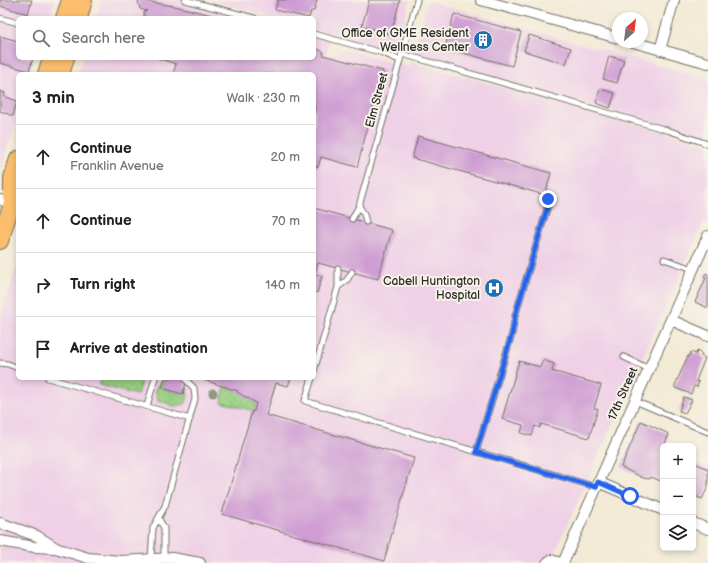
<!DOCTYPE html>
<meta charset="utf-8">
<style>
body{margin:0;font-family:"Balsamiq Sans",sans-serif;background:#f6f6f6;color:#202124}
.controls{position:absolute;right:12px;bottom:12px;display:grid;overflow:hidden;border-radius:6px;box-shadow:0 2px 6px #0003}
.controls button{width:36px;height:36px;display:grid;place-items:center;padding:0;border:0;border-bottom:1px solid #e0e0e0;background:#fff;color:#202124;font:20px sans-serif}
.compass{position:absolute;left:612px;top:12px;width:36px;height:36px;border-radius:50%;background:#fff;box-shadow:0 2px 6px #0003;rotate:28deg}
.stop{position:absolute;width:12px;height:12px;margin:-9px;border:3px solid #2563eb;border-radius:50%;background:#fff}
.stop.end{background:#2563eb;border-color:#fff;box-shadow:0 1px 4px #0008}
.list{margin:0;padding:0;list-style:none}
h2{display:flex;justify-content:space-between;align-items:center;height:52px;margin:0;padding:0 16px;font-size:17px}
h2 small{font-size:13px;font-weight:400;color:#757577}
.list li{display:grid;grid-template-columns:26px 1fr auto;gap:12px;align-items:center;box-sizing:border-box;height:64px;padding:0 16px;border-top:1px solid #e0e0e0}
.list b{display:block;font-size:15px;white-space:nowrap}
.list p{margin:0;font-size:13px;white-space:nowrap;color:#757577}
.list em{font-size:13px;font-style:normal;color:#757577}
.icon{flex:none;width:22px;height:22px;fill:none;stroke:currentColor;stroke-width:2;stroke-linecap:round;stroke-linejoin:round}
.map{position:relative;flex:none;width:708px;height:563px;overflow:hidden}
.search{position:absolute;background:#fff;box-shadow:0 2px 6px #0003;left:16px;top:16px;width:300px;height:44px;display:flex;align-items:center;gap:10px;box-sizing:border-box;padding:0 14px;border-radius:6px;color:#757577;font-size:15px}
.panel{position:absolute;background:#fff;box-shadow:0 2px 6px #0003;left:16px;top:72px;width:300px;height:308px;border-radius:6px}
.map>svg:first-child{display:block}
</style>
<div class="map">
<svg width="708" height="563" viewBox="0 0 708 563">
<defs>
<pattern id="grass-dots" width="8" height="8" patternUnits="userSpaceOnUse"><rect width="8" height="8" fill="#98cf81"/><path d="M2 2h.1M6 6h.1" fill="none" stroke="#83b270" stroke-width="1.8" stroke-linecap="round"/></pattern>
</defs>
<rect width="100%" height="100%" fill="#f7f3e8"/>
<filter id="ink" filterUnits="userSpaceOnUse"><feTurbulence type="fractalNoise" baseFrequency=".025" numOctaves="2"/><feDisplacementMap in="SourceGraphic" scale="8" xChannelSelector="R" yChannelSelector="G"/><feConvolveMatrix kernelMatrix="1 2 1 2 8 2 1 2 1" color-interpolation-filters="sRGB"/></filter>
<filter id="wash" filterUnits="userSpaceOnUse"><feTurbulence type="fractalNoise" baseFrequency=".012" numOctaves="4" result="noise"/><feDisplacementMap in="SourceGraphic" scale="16" xChannelSelector="R" yChannelSelector="G"/><feGaussianBlur stdDeviation="0.9" result="paint"/><feColorMatrix in="noise" values="0 0 0 0 0 0 0 0 0 0 0 0 0 0 0 0 0 1.4 0 .05"/><feComposite in="paint" operator="in"/></filter>
<g filter="url(#wash)">
<rect width="100%" height="100%" fill="#f3ead5"/>
<path fill="#efd0e6" d="M0,0H55L49,18H18V58H32L28,71L32,72L31,74H18V115L0,171Z
M102,0H188L253,18H96Z
M209,0H410L396,52L314,29V18H274Z
M428,1L708,79V138L412,57Z
M314,35L330,39L326,55L331,56L344,49L409,67L411,62L708,144V219L707,221H704L550,563H46L35,560L33,563H0V319L18,262V378H314V74H78L83,58H314Z"/>
<path fill="url(#grass-dots)" stroke="#627d56" d="M101,378H142L137,395L99,385Z
M164,381L162,388L183,394L185,388C189,393 188,398 185,404L174,406L158,400L155,389L159,383Z
M225,387L238,391V392L256,403L254,411L221,402Z"/>
<g id="blocks">
<path fill="#cf9dd3" d="M0,0H32L28,14L0,6Z
M138,0L174,6L224,18H144V12L147,11L140,9Z
M278,0H317L314,11H311L309,18L275,10Z
M369,0H400L391,34L362,26Z
M454,14L521,32L512,66L445,48Z
M529,35L571,48L566,64L524,51Z
M0,36L18,41V58H33L29,71L0,63Z
M314,47L324,52L323,55L383,71L357,167L321,157L318,167L314,166L315,107H314V74H173L176,64L157,58H314Z
M609,56L624,60L617,83L603,79Z
M600,89L615,93L610,108L596,103Z
M0,91L5,93L4,96L17,101L13,116L0,111Z
M418,136L551,173L545,195L412,158Z
M314,208L392,230L378,279L318,263L315,274L322,276L317,293L314,292Z
M706,273L708,274V308L695,302L706,278L704,277Z
M697,351L702,354L701,356L705,358L696,381L699,382L697,387L694,386L691,394L675,388V385L688,356H689L691,352L696,354Z
M543,360L554,364L552,371L601,385L594,408L598,409L589,438L541,424L540,428L535,426L532,436L521,433L523,425L502,419L519,361L540,367Z
M165,378H187L183,394L162,388Z
M204,378H291L288,386L276,383L266,415L414,458L384,561L222,514L252,411H254L256,403L237,392L238,391L204,380Z
M684,397L692,400L685,413L679,411Z
M641,421L669,434L663,449V482L651,477L650,479L643,478L621,467Z
M693,462L708,469V487L702,499L693,495Z"/>
</g>
</g>
<g filter="url(#ink)">
<use href="#blocks" fill-opacity="0" stroke="#716e66" stroke-width="1"/>
<g fill="none" stroke-linecap="round" stroke-linejoin="round">
<g stroke="#716e66" stroke-width="7">
<path id="lane" d="M185,0L254,18
M0,18L18,23
M314,34L383,53L399,60
M402,54L667,130L708,144
M359,206L364,214L366,222
M352,219L359,206L417,0
M664,259L693,269
M338,287L347,280L352,272
M624,357L649,369
M0,363L8,364L18,368
M314,371L338,287V268
M48,378L190,419
M312,378L305,401L596,487
M635,401L708,432
M147,406L155,378
M476,452L512,334L515,316L549,202L548,199
M159,519L164,528V558
M151,558L153,528L165,506L195,399L194,388L186,380"/>
</g>
<g stroke="#716e66" stroke-width="12">
<path id="street" d="M481,0L618,38
M633,42L708,63
M660,50L674,0
M0,200L12,203
M671,320L708,336
M598,482L663,510
M0,523L37,536L56,548L88,558L121,561L172,558L200,563
M693,523L708,529
M0,541L35,547L55,548
M547,563L551,560L561,563
M563,563L708,236"/>
</g>
<g stroke="#716e66" stroke-width="18">
<path id="primary" d="M64,18L70,0
M79,18L84,0
M46,74L51,58
M61,74L66,58
M12,203V178L18,159
M0,241L12,203L18,195"/>
</g>
<use href="#lane" stroke="#fff" stroke-width="5"/>
<use href="#street" stroke="#fff" stroke-width="10"/>
<use href="#primary" stroke="#fabe6d" stroke-width="16"/>
</g>
<circle fill="#949883" cx="213" cy="393" r="4.5"/>
</g>
<g fill="none" stroke-linecap="round" stroke-linejoin="round" filter="url(#ink)">
<path stroke="#2563eb" stroke-width="5" d="M548,199L549,202L515,316L512,334L476,452L596,487L598,482L630,496"/>
</g>
<defs>
<g id="building-disc" transform="scale(1)"><circle r="9.5" fill="#1f6fb2" stroke="#f7f3e8"/><path d="M-4-6H4V6H1V3H-1V6H-4ZM-2.5-4.3h1.7v1.8h-1.7ZM.8-4.3h1.7v1.8H.8ZM-2.5-1h1.7V.8h-1.7ZM.8-1h1.7V.8H.8Z" fill="#fff"/></g>
<g id="hospital-disc" transform="scale(1)"><circle r="9.5" fill="#1f6fb2" stroke="#f7f3e8"/><path d="M-5-5h3v3.5h4V-5h3V5h-3V1.5h-4V5h-3Z" fill="#fff"/></g>
</defs>
<g fill-rule="evenodd">
<use href="#building-disc" x="483" y="40"/>
<use href="#hospital-disc" x="494" y="288"/>
</g>
<g text-anchor="middle" dominant-baseline="central" stroke-width="4" stroke-linejoin="round" paint-order="stroke">
<g font-size="12" fill="#2b2b2b" stroke="#f7f3e8" text-anchor="end">
<text x="469" y="33">Office of GME Resident<tspan x="469" dy="14">Wellness Center</tspan></text>
<text x="480" y="281">Cabell Huntington<tspan x="480" dy="14">Hospital</tspan></text>
</g>
<g font-size="12" fill="#2b2b2b" stroke="#f7f3e8">
<text transform="translate(377 100) rotate(-75)">Elm Street</text>
<text transform="translate(623 394) rotate(-66)">17th Street</text>
</g>
</g>
</svg>
<div class="controls">
<button>+</button>
<button>−</button>
<button><svg class="icon" aria-label="layers" viewBox="0 0 24 24"><path d="M12 4l9 5-9 5-9-5zM3 14l9 5 9-5"/></svg></button>
</div>
<svg class="compass" viewBox="-18 -18 36 36"><path d="M0-13l5 13h-10z" fill="#e53935"/><path d="M0 13l5-13h-10z" fill="#757577"/></svg>
<div class="stop" style="left:630px;top:496px"></div>
<div class="stop end" style="left:548px;top:199px"></div>
<div class="search"><svg class="icon" aria-label="search" viewBox="0 0 24 24"><circle cx="10" cy="10" r="6"/><path d="M15 15l6 6"/></svg>Search here</div>
<section class="panel">
<h2>3 min<small>Walk · 230 m</small></h2>
<ul class="list">
<li><svg class="icon" aria-label="ahead" viewBox="0 0 24 24"><path d="M12 20V5M6 11l6-6 6 6"/></svg><div><b>Continue</b><p>Franklin Avenue</p></div><em>20 m</em></li>
<li><svg class="icon" aria-label="ahead" viewBox="0 0 24 24"><path d="M12 20V5M6 11l6-6 6 6"/></svg><div><b>Continue</b></div><em>70 m</em></li>
<li><svg class="icon" aria-label="right" viewBox="0 0 24 24"><path d="M7 20v-9h11M14 6l5 5-5 5"/></svg><div><b>Turn right</b></div><em>140 m</em></li>
<li><svg class="icon" aria-label="arrive" viewBox="0 0 24 24"><path d="M6 21V4h12l-3 4 3 4H6"/></svg><div><b>Arrive at destination</b></div></li>
</ul>
</section>
</div>
